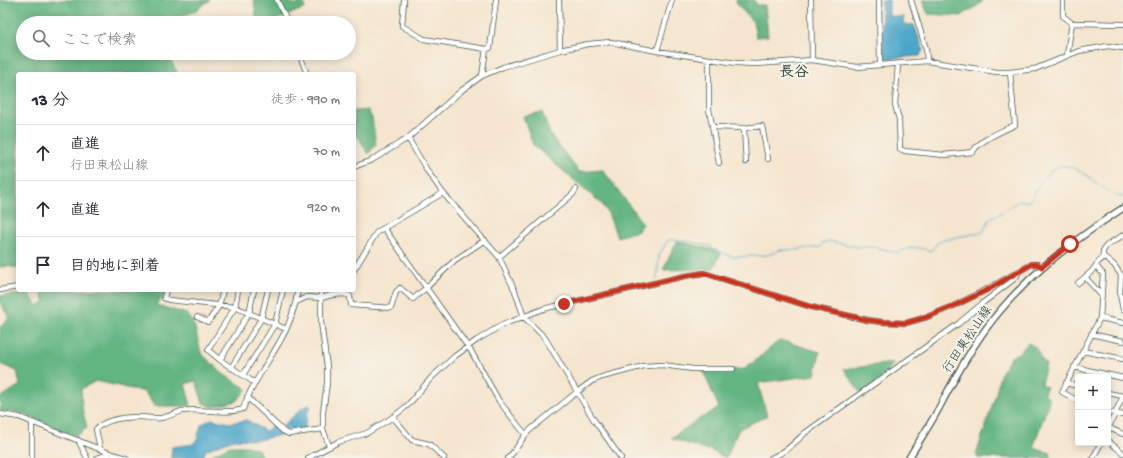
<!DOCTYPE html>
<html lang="ja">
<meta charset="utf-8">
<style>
body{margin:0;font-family:"Gochi Hand","Klee One",sans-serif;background:#f2f2f3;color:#2b2b33}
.controls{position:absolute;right:12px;bottom:12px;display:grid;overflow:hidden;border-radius:4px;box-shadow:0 2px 10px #0003}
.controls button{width:36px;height:36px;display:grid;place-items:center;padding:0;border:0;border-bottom:1px solid #e1e1e2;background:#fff;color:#2b2b33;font:20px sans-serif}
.stop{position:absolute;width:12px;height:12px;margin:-9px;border:3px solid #c8321e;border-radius:50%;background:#fff}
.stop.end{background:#c8321e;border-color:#fff;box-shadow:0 1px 4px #0008}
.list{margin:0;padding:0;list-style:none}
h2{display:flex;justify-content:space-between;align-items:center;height:52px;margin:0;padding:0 16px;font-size:17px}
h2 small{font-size:13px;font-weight:400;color:#7c7c81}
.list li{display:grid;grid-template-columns:26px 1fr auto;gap:12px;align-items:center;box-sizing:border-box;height:56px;padding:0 16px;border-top:1px solid #e1e1e2}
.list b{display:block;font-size:15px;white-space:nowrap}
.list p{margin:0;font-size:13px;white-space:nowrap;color:#7c7c81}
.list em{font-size:13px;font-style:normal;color:#7c7c81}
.icon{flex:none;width:22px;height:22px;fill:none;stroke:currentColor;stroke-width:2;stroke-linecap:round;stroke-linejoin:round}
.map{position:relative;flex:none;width:1123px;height:458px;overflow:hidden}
.search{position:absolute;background:#fff;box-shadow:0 2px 10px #0003;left:16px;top:16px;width:340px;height:44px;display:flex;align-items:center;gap:10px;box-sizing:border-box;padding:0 14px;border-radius:22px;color:#7c7c81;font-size:15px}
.panel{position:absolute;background:#fff;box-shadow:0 2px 10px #0003;left:16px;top:72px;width:340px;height:220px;border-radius:4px}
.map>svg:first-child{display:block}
</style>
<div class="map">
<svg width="1123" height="458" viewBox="0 0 1123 458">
<rect width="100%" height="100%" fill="#f7f3e8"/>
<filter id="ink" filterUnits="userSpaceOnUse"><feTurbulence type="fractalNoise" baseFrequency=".025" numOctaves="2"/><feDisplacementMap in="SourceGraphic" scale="8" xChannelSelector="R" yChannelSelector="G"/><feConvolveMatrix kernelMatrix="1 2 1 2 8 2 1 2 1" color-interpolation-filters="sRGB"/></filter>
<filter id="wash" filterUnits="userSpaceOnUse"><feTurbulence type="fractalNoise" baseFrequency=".012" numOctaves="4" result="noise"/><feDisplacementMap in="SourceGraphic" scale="16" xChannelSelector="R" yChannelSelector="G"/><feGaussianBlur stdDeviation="0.9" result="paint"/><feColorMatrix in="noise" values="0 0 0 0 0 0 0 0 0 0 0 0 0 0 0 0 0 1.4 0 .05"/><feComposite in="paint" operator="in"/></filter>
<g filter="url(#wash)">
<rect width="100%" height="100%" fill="#f5e5ce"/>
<path fill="#62b481" stroke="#40785a" d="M0,0H210L194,12L155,23H23V53H162L169,57L178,74H18V269L8,266L0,267Z
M254,0H287L288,2L298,5L299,0H303L305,8L268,23H257Z
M736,0H754L757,5H765L768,36L756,37L753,22L737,4Z
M922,0H983L980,4L961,16L928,14Z
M368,110L372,118L376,145L368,154L358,136L354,137V111Z
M542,112L550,134L579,172L603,170L643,224L638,231L617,237L608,213L602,204L533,145L523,116Z
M677,241L717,251L721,253L713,269L663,270Z
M41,290H170L156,305L187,314L195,327L201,353L223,374L247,389L237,401L213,407L203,403L196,381L185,384L191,406H154L145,392L96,381L81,389L82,407L87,428L76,436L18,412L0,411V398L20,385L17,371L0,364V327L9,318L0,302V296L29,293L37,306L45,302Z
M780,340L820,352L815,375L758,383L767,416L739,429L726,458L710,450L702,449L671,438L699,419L719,408L703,371L745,369Z
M1028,343L1037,348L1040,357L1046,365L1041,384L1047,387L1044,393L1050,399L1034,445L1039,450L1051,453L1050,458H978L976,454L979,446L996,394L1000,375L1011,357L1020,352Z
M894,363L864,399L844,369Z
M230,446H247L259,450L261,458H212L210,456Z"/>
<path fill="#4ba6c9" stroke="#35727e" d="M889,0V16L904,17L903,24L914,25L923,49L920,56L884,59L881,1Z
M309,405L311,407L308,411L304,429C295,432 290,432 283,426L302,408Z
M211,419L230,423L247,420L265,431L268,430L272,424L285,434L258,440L234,439L206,450L203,458H171L172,447L193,444L197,439L201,425Z"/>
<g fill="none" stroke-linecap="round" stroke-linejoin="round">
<path stroke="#4ba6c9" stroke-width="1" d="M657,280L659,255L668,240H675L687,241L709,246L717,251L734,257L768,255L780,250H792L821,247L823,243L829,241L856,247H875L899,253C911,245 917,247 931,251L939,241L983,232L991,217C1002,214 1010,206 1020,200L1029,202C1033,197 1035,192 1038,186C1041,180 1049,172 1055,168C1076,156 1102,195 1123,197"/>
</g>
</g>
<g filter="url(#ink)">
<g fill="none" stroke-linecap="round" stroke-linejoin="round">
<g stroke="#3f564b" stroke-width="6">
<path id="minor" d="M277,0L288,23
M404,0L402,26L424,39L486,49L482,76
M559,0L560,50
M811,0L812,60
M879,0L880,65
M911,0L926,49L927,61
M1063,0V16L1072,23L1067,55
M1072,23L1123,24
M486,49L490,48L496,0
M657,51L672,0
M299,53L307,74
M709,59V109L719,163
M898,64L895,104L899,120L900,149L905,151L944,155L973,152C977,141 1004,130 1015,125L1010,72
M713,127L744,128L746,162
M744,128L762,126L768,159
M408,138L428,172L443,193L499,257L515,291L524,317L545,338L594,420L621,458
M354,167L372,160L408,138L462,90L482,76L503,67L560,50L588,44L611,42L657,51L736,63L756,64L812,60L857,67L927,61L997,72H1010L1035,69L1079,51L1108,46L1123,48
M384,228L471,351L499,401L525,434
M1123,235C1115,242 1101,244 1103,256L1114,265L1121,275L1123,276
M499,257L573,194L576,189
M354,270L377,232L443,193
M1121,275L1120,294L1123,310
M1085,277L1102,296
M1078,283L1091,272L1103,256
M0,290L18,287
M166,290L164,298L169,300L235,307L286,329
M238,290L235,307L208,350L220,360L255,383
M321,290V322L327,367V383L323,412V429L329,446
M296,302L307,297L321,298L332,295L344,294L350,296L351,305L391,308L396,292L400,288L413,299L426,288L455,260L485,240
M197,317L208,322L219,306L223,290
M1100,318L1123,323
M1091,334L1123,341
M1083,351L1123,359
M220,360L249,313L254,290
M1074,367L1123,378
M231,368L261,319L268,290
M243,375L275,324L283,290
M1066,383L1078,386
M1108,393L1123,396
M247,397L283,431L289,434L323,429
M1078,401L1062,392L1100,318L1103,274L1096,266
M1108,412L1123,415
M0,414L19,417L112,454L126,458
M393,417L412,440L429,444L444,458
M32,422V458
M1109,428L1123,434
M1108,429L1123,396
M78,440L87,458
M1108,441L1123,453
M100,449L96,429C106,419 126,417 140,417C147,417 154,419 161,418C168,417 175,413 182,411C201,408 226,415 243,409C251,385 267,364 279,343C289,327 295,308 298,290
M97,458L111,454
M308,458L338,442L367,433L393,417L408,405L432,377L455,356L477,340L502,325L543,309L685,276L704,273L811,307L867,320L882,322L906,323L927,317L958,304L987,289L1032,264H1037L1042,267
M508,458C517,450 521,438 530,430L577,392L592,381L602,377L644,366L662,365L693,369H733
M771,458C786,452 793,444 805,433L958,324L984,302L1014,279L1017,276L1018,272
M1093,458L1101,443"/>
</g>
<g stroke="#3f564b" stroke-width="8">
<path id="major" d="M909,458C919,441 930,425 939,408C953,381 967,355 985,330C1022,279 1071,242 1123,208"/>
</g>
<use href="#minor" stroke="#fff" stroke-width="4.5"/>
<use href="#major" stroke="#fff" stroke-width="5.5"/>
</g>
</g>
<g fill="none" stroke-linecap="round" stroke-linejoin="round" filter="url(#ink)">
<path stroke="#c8321e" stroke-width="5" d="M564,304L685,276L704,273L811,307L867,320L882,322L906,323L927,317L958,304L987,290L1032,264H1037L1042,267L1070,244"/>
</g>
<g text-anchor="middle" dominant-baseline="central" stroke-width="4" stroke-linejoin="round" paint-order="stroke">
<g font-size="13" fill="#1f3d34" stroke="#f7f3e8">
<text transform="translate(968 340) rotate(-56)">行田東松山線</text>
</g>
<g font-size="15" font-weight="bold" fill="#1f3d34" stroke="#f7f3e8">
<text x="794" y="73">長谷</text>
</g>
</g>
</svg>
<div class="controls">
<button>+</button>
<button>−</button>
</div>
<div class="stop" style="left:1070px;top:244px"></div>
<div class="stop end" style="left:564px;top:304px"></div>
<div class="search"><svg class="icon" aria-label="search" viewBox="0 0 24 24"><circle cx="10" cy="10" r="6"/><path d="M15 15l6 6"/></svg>ここで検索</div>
<section class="panel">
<h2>13 分<small>徒歩 · 990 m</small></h2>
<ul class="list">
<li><svg class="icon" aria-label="ahead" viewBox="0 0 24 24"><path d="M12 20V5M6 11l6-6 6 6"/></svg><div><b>直進</b><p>行田東松山線</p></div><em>70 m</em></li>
<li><svg class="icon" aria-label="ahead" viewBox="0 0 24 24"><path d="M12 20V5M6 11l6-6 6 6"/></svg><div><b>直進</b></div><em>920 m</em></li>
<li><svg class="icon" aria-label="arrive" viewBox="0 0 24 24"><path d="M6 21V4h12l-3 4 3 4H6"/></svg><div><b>目的地に到着</b></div></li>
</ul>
</section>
</div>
